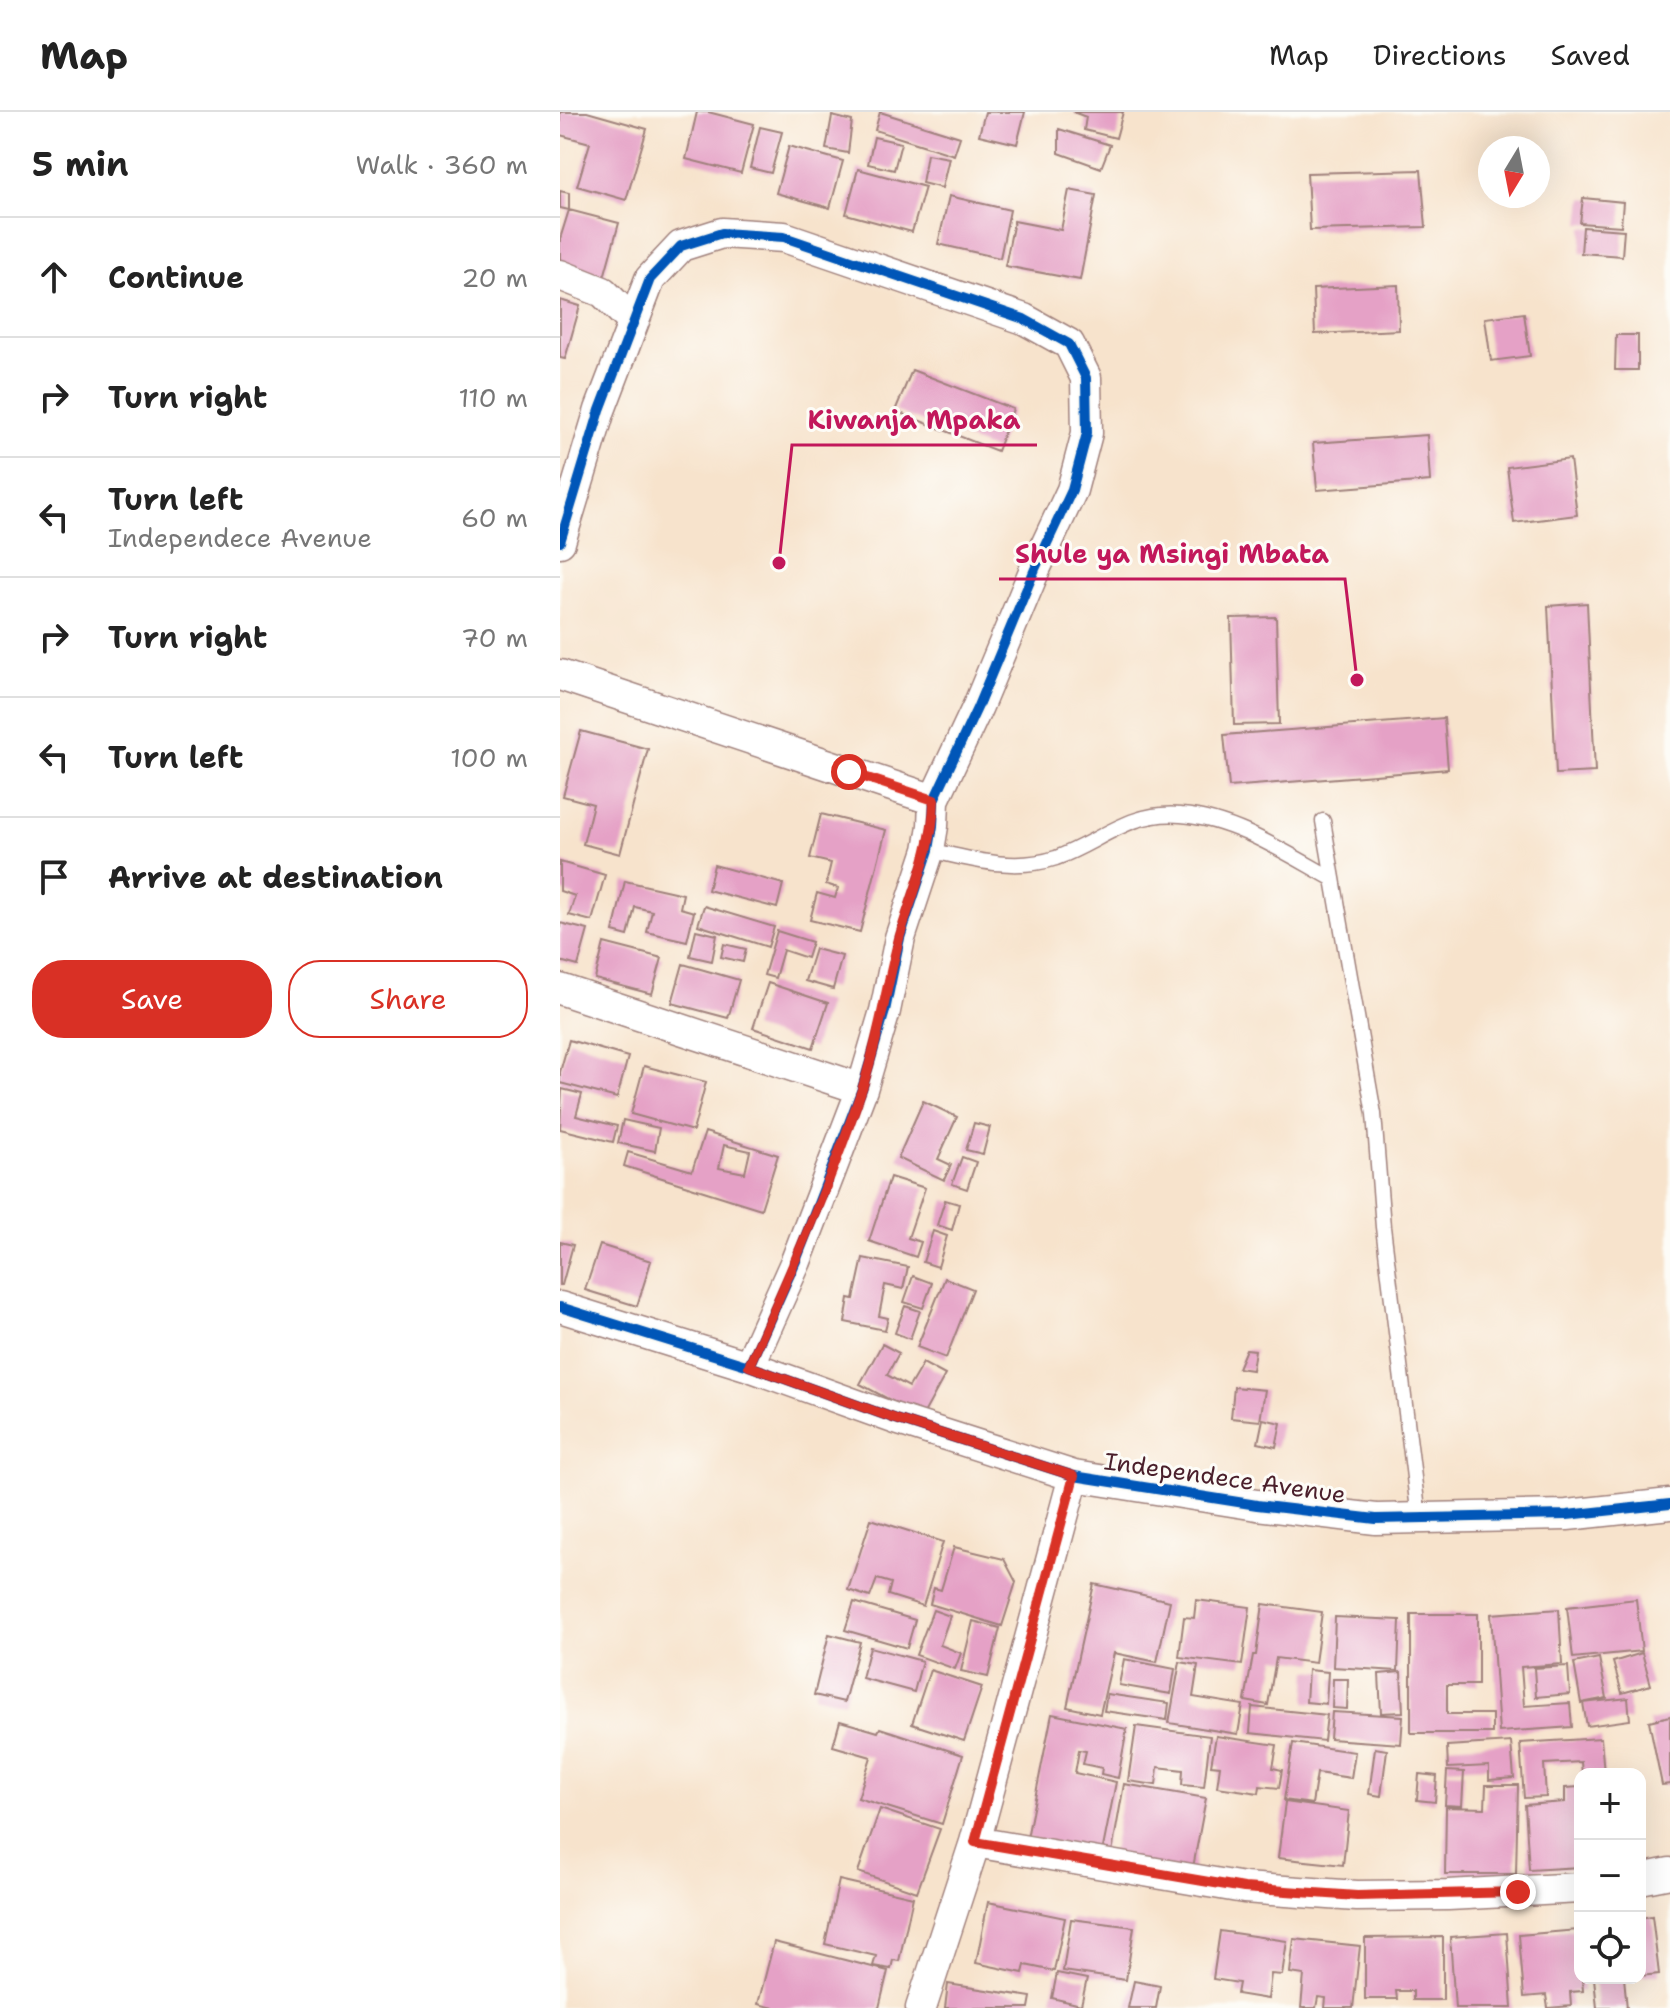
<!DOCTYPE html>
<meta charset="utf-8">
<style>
body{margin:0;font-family:"Shantell Sans",sans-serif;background:#f2f2f2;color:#222}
.controls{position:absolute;right:24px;bottom:24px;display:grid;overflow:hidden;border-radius:16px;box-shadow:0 8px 32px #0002}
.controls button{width:72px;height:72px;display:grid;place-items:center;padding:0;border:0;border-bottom:2px solid #e0e0e0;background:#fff;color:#222;font:40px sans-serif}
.compass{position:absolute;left:918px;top:24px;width:72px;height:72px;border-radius:50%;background:#fff;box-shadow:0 8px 32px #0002;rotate:190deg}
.stop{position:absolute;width:24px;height:24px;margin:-18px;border:6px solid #d93025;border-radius:50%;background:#fff}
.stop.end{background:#d93025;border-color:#fff;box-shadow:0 2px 8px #0008}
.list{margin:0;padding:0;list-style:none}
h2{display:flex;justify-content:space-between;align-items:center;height:104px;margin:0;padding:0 32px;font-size:34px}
h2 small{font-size:26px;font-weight:400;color:#767676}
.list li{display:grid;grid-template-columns:52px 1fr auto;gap:24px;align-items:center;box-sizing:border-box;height:120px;padding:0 32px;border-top:2px solid #e0e0e0}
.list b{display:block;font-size:30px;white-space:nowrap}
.list p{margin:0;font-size:26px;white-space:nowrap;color:#767676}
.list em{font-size:26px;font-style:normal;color:#767676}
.actions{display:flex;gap:16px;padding:24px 32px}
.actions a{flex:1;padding:18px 0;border:2px solid #d93025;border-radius:32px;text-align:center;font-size:28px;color:#d93025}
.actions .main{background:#d93025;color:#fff}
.icon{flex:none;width:44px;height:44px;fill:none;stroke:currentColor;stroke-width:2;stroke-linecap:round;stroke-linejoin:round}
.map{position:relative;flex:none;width:1110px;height:1896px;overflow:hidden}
header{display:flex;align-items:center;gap:48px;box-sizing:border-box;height:112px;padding:0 40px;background:#fff;border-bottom:2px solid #e0e0e0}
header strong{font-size:38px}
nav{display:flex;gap:44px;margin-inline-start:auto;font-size:28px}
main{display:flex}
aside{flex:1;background:#fff}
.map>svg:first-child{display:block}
</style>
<header>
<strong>Map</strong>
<nav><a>Map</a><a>Directions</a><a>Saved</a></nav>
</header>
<main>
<aside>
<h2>5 min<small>Walk · 360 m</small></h2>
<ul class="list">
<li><svg class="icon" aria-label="ahead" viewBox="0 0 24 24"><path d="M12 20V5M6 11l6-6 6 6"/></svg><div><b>Continue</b></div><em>20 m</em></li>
<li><svg class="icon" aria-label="right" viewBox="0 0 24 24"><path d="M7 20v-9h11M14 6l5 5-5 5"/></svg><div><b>Turn right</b></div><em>110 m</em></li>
<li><svg class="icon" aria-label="left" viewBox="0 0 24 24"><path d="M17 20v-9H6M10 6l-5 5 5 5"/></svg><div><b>Turn left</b><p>Independece Avenue</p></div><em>60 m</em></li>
<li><svg class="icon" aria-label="right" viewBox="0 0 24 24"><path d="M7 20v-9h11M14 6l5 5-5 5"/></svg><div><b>Turn right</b></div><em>70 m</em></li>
<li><svg class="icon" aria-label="left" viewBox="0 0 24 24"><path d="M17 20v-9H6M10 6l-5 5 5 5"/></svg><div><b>Turn left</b></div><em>100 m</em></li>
<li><svg class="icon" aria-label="arrive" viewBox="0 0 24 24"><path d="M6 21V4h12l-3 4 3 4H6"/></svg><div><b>Arrive at destination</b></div></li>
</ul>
<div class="actions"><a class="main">Save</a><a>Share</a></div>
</aside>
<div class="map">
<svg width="1110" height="1896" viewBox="0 0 1110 1896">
<rect width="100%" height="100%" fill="#fdfcf7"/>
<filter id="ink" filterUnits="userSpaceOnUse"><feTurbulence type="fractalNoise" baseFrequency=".0125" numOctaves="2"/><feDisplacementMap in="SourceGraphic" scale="16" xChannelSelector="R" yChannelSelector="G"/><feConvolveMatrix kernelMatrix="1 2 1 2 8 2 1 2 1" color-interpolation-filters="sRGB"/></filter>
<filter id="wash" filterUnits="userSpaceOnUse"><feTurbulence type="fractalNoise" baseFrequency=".006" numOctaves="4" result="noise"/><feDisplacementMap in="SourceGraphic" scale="32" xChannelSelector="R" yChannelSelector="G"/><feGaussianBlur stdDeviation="1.8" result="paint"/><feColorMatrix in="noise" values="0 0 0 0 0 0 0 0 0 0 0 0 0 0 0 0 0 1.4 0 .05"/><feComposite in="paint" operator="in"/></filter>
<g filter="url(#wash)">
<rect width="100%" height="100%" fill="#f7e3cc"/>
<g id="blocks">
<path fill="#e5a1c6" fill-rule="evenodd" d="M0,0H27L87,17L66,88L17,74L30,31L0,23Z
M137,0H148L194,12L181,61L126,47Z
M320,0L400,25L394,43L315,18Z
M425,0H465L457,32L419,23Z
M513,0H563L556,26L524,18L526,5Z
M272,4L292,9L288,41L266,37Z
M200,15L222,20L211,61L190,56Z
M499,17L550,33L541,56L499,41Z
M314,25L341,31L334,58L308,52Z
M229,34L283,49L270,96L216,81Z
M367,42L389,46L382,76L362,71Z
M298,57L365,75L352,120L286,102Z
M861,58L866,115L750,118L747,61Z
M509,78L536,83L520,168L445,154L454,109L501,118Z
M0,79L9,81V98L59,111L43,169L0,157V127L9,98L0,96Z
M389,84L450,98L440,146L378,132Z
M1023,86L1063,90L1061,114L1020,111Z
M1023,115L1064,118L1062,144L1021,141Z
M838,173L839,218L755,222L753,177Z
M0,188L20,194L5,247L0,246Z
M964,201L970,244L931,249L925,206Z
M1056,223H1078V258H1055Z
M352,258L453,297L437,339L335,299Z
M867,323L870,369L757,378L753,331Z
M1010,347L1017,403L954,411L947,355Z
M1027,491L1035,660L996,662L988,494Z
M716,505L719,612L674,613L671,506Z
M884,606L888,657L669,675L664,623Z
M21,619L88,637L60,742L23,732L33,692L3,684Z
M261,702L326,718L300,820L250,808L257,781L275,786L278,776L266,772L271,751L250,746Z
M0,750L45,763L32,809L9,803L15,784L0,779Z
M154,753L223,772L217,796L148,778Z
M65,769L123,782L120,796L134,800L127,829L87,820L92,799L75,795L68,824L53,820Z
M144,794L214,815L208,835L138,813Z
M0,811L28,818L18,854L0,849Z
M136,818L157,823L152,849L130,844Z
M217,819L252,830L247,846L223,838L215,866L204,863Z
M44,831L102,846L92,882L35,867Z
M164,832L186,837L183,850L161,845Z
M255,837L282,844L273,877L245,869Z
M123,852L179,868L168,906L112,891Z
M208,871L268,891L253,936L193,916Z
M9,928L68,945L57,986L0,971V960Z
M84,954L146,970L133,1019L71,1002Z
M2,977L22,982L16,1004L57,1014L53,1030L0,1017Z
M363,989L397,1005L378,1047L391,1053L384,1068L338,1046Z
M63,1008L99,1016L95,1039L58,1031Z
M414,1011L430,1015L423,1042L406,1038Z
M145,1020L218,1043L201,1097L64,1054L68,1040L132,1059ZM164,1033L190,1039L185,1061L159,1056Z
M402,1045L416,1050L407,1077L392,1072Z
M330,1065L365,1076L348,1126L361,1130L356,1145L309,1129Z
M385,1088L399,1092L392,1118L377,1113Z
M373,1119L387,1124L378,1155L363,1150Z
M0,1130L13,1133L2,1173H0Z
M40,1133L91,1149L77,1194L25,1178Z
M303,1146L348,1155L343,1177L325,1173L319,1204L328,1206L325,1218L285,1210L289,1186L294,1187Z
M353,1164L372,1171L363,1196L344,1190Z
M385,1166L413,1177L386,1246L357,1235Z
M345,1194L360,1199L350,1227L335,1221Z
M322,1232L339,1241L327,1263L349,1275L363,1251L385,1263L362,1305L300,1272Z
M686,1237L695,1238L692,1258L678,1256Z
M674,1275L705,1278L700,1309L671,1306Z
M703,1307L721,1311L716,1335L698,1331Z
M311,1407L383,1430L363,1494L328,1483L331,1471L317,1467L310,1485L288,1478Z
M394,1435L444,1447L456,1470L442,1514L370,1492L374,1476L381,1478Z
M534,1472L610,1489L597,1550L554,1541L540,1602L507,1595Z
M1076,1487L1082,1539L1013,1546L1007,1495Z
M636,1488L690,1495L682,1553L619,1545L624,1505L634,1506Z
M294,1490L355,1508L347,1536L285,1518Z
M703,1492L762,1500L755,1551L716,1546L708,1593L685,1589L693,1543H696Z
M999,1497L1002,1552L961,1555L964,1594L1010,1591L1012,1615L939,1620L931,1502Z
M373,1498L390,1504L380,1533L401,1541L395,1557L356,1543Z
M851,1502H918V1573H887V1602H932V1621H851Z
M775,1505L840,1508L838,1559L773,1555Z
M413,1509L440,1516L428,1565L401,1559Z
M269,1522L300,1530L284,1590L254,1583Z
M310,1535L362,1549L354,1580L302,1566Z
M1082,1541L1091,1573L1062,1581L1053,1550Z
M1039,1546L1047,1586L1021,1591L1014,1551Z
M564,1547L615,1557L611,1582L559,1573Z
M620,1550L638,1553L633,1585L683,1593L678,1622L609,1611Z
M1008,1554L1010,1582L976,1585L974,1556Z
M370,1558L422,1575L404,1629L352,1612Z
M748,1558L768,1560L766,1592L746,1590Z
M841,1560L843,1600L821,1601L819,1562Z
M773,1567H788L787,1597L772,1596Z
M547,1582L609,1591L607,1608L544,1599Z
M1068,1586L1070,1608L1027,1614L1023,1591Z
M692,1595L767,1603L764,1629L690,1621Z
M772,1600L843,1604L841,1632L770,1627Z
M492,1602L567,1617L558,1666L541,1662L542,1656L523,1652L526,1639L519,1638L515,1661L556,1670L542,1741L467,1726Z
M1110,1604V1672L1102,1673L1089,1609Z
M280,1609L318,1620L320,1616L403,1643L382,1712L298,1686L311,1645L273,1634Z
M576,1614L650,1624L644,1675L622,1673L623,1658L598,1655L596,1673L568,1669Z
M656,1624L717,1633L713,1656L722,1658L719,1676L700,1674L699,1681L657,1675L660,1654L651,1653Z
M1041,1626L1044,1662H1022L1021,1650L984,1652L986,1685L964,1686L960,1631Z
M951,1630L954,1666L929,1668V1654L888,1656L887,1634Z
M733,1631L795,1640L791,1666L757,1661L752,1692L724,1688Z
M815,1636L827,1638L821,1684L809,1682Z
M887,1659L904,1660L902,1694L885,1693Z
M859,1662L877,1664L875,1690L857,1688Z
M564,1672L646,1686L632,1761L551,1746Z
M926,1673H958L956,1762H885L886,1695L925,1696Z
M1020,1675V1755L969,1758L965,1693L1005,1690V1676Z
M725,1690L789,1699L783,1753L718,1746Z
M320,1697L380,1717L357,1780L298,1760Z
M279,1768L353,1785L339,1849L333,1848L331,1857L313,1854L316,1844L265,1832Z
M428,1790L505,1806L494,1859L465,1853L463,1861L416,1851Z
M1092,1804L1099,1862L1080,1864V1806Z
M511,1807L574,1815L566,1868L503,1859Z
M1018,1818L1020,1866H1022L1023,1879L1010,1880L1011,1894L988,1896L986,1883L964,1885L959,1823Z
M660,1819L727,1829L722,1863L711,1862L708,1887L677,1882L679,1871L653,1867Z
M947,1821L952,1896H895L890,1825Z
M883,1825V1888H853V1879H836L837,1887H805V1826Z
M734,1827L800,1834L793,1896H765L766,1886L758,1885L756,1896H741L744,1863L730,1861Z
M214,1830L328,1859L319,1896H214L198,1892Z
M497,1861L527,1867L521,1893L492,1886Z
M1034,1866H1064L1067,1896H1037Z
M574,1869L600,1874L596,1896H568Z
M388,1872L471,1885L469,1896H385Z"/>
</g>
</g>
<g filter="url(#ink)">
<use href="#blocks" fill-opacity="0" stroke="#a0817c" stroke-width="2"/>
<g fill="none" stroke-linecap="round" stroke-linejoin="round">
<g stroke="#a0817c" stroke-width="17">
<path id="lane" d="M763,709L814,1002L823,1115L859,1406
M369,738C410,747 454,760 496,746C540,730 570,698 621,703C675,707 726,741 773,767"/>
</g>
<g stroke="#a0817c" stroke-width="33">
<path id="street" d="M0,163L43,180L73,210
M0,430L40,298L90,167L121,134L162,121L224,125L464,207L509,232L526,266L527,321L512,378L475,457L418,594L374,688L373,714L369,738L340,826L325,899L302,977L236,1149L189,1254
M0,563L374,688
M0,877L302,977
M0,1195L189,1254L336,1307L514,1364L697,1393L816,1407L1007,1403L1110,1392
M415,1730L684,1776L797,1784L888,1783L1020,1776
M1080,1767L1110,1761
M361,1896L415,1730L514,1364"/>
</g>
<use href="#lane" stroke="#fff" stroke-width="14"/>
<use href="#street" stroke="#fff" stroke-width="30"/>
<g stroke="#fdfcf7" stroke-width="15">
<path id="cycleway" d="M0,430L40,298L90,167L121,134L162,121L224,125L464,207L509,232L526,266L527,321L512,378L475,457L418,594L374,688L373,714L369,738L340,826L325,899L302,977L236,1149L189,1254
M0,1195L189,1254L336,1307L514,1364L697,1393L816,1407L1007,1403L1110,1392"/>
</g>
<use href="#cycleway" stroke="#0057b8" stroke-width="10"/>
</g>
</g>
<g fill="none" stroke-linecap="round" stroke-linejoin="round" filter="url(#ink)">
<path stroke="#d93025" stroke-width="10" d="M289,660L374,688C373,738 354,776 340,823C326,874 319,927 302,977C270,1072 229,1163 189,1254L336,1307L514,1364L415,1730L684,1776L797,1784L958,1780"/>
</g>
<g text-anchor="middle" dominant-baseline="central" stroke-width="6" stroke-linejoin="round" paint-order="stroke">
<g font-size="24" fill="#4a1f2b" stroke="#fdfcf7">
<text transform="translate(665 1366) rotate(8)">Independece Avenue</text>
</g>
</g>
<path fill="none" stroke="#c2185b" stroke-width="3" d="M219 451L232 333H477M797 568L785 467H439"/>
<g fill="#c2185b" stroke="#fdfcf7" stroke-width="3">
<circle cx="219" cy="451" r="8"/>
<circle cx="797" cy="568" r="8"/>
</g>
<g font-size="26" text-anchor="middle" font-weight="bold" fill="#c2185b" stroke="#fdfcf7" stroke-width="6" stroke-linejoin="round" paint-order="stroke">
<text x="354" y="317">Kiwanja Mpaka</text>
<text x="612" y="451">Shule ya Msingi Mbata</text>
</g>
</svg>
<div class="controls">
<button>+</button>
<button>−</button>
<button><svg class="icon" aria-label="locate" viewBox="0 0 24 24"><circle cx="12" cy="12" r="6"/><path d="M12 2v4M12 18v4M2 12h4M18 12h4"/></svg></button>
</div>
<svg class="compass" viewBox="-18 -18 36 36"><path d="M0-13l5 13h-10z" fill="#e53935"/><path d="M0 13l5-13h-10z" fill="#767676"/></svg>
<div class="stop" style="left:289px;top:660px"></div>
<div class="stop end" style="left:958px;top:1780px"></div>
</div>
</main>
